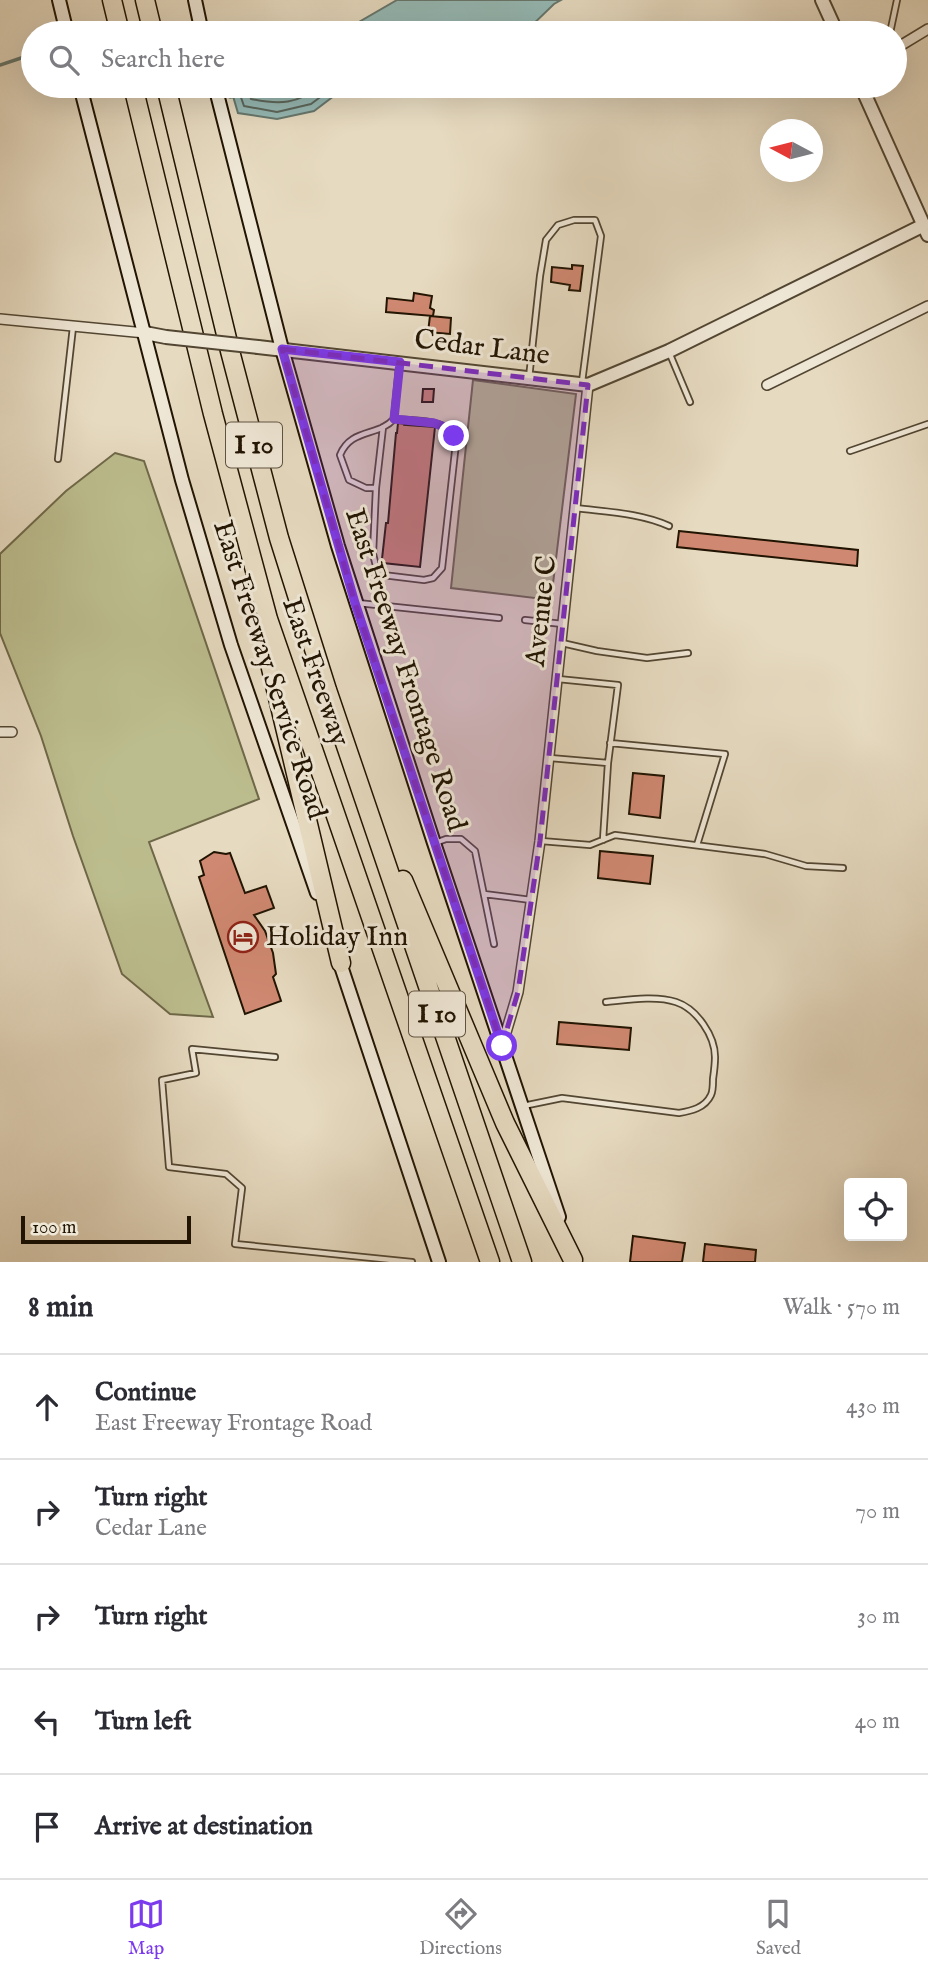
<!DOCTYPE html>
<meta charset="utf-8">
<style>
body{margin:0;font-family:"IM FELL English",serif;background:#f2f2f3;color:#2b2b33}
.controls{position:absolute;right:21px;bottom:21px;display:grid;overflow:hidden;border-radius:7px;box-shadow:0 7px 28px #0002}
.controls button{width:63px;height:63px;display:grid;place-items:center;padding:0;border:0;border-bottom:2px solid #e1e1e2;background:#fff;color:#2b2b33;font:35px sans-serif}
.compass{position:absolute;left:760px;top:119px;width:63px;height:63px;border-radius:50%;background:#fff;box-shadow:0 7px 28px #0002;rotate:277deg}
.scale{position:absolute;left:21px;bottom:18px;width:170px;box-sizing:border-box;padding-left:7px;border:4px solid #211402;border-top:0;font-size:19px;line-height:24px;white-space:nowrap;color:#211402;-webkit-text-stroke:5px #efe7d6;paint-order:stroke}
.stop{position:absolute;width:21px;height:21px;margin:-16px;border:5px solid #7c3aed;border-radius:50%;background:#fff}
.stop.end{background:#7c3aed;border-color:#fff;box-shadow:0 2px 7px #0008}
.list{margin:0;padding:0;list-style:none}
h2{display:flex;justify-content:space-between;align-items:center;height:91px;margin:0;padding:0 28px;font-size:30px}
h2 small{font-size:23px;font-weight:400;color:#7c7c81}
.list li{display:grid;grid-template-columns:46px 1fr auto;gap:21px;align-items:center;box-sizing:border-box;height:105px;padding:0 28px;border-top:2px solid #e1e1e2}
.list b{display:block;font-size:26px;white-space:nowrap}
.list p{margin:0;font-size:23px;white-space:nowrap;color:#7c7c81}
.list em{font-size:23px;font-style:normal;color:#7c7c81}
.icon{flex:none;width:38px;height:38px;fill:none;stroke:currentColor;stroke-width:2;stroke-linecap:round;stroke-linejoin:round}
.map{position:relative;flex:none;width:928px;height:1262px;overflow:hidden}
.search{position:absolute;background:#fff;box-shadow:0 7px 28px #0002;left:21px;right:21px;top:21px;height:77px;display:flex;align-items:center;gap:18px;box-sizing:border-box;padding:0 24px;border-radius:38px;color:#7c7c81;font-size:26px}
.sheet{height:616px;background:#fff}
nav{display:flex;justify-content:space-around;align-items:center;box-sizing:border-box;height:98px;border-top:2px solid #e1e1e2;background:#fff;font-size:19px;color:#7c7c81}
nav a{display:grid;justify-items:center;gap:4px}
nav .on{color:#7c3aed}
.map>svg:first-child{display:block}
</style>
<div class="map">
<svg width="928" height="1262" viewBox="0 0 928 1262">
<rect width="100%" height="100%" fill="#e6dac0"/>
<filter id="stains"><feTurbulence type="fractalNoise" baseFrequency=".00286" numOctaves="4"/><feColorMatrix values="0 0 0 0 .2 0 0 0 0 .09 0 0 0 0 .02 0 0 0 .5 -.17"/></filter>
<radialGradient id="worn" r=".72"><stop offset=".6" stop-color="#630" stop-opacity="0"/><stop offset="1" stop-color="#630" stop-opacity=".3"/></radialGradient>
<path fill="#bcbd8e" stroke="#6e6848" stroke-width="2" d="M473,380L576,394L551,600L451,588Z
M115,453L144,461L259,799L149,842L213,1017L170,1014L122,974L73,836L41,736L0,633V554L66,491Z"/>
<path fill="#96bab6" stroke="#67786e" stroke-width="2" d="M397,0H561L554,4L524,33H340Z
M230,86H347L314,111L277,119L238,113Z"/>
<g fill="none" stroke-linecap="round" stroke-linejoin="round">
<path stroke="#5c675c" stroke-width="2" d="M237,86L244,106L277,112L311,104L335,86
M246,86L251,99C280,105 297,104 321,86"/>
<path stroke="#67786e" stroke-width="3.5" d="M0,65L33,54
M220,92L230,97L236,96"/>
</g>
<path fill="#cf8871" stroke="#211402" stroke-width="2" d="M572,265L583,266L580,291L569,290L570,285L551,282L552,267L572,269Z
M414,293L432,296L430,308L434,310L433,316L386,312L387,298L413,301Z
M430,316L451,318L450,334L428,332Z
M423,389H434L433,402H422Z
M398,423L406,424L405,425L435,427L420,567L383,563L382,559L386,523H388L396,433H397Z
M679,531L858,550L857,566L677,547Z
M633,773L664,776L660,818L629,814Z
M600,851L653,856L650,884L598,878Z
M214,852L226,854L230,853L245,893L266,886L274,908L254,915L265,931L273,953L276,974L273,977L281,1001L245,1014L199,877L204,875L200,861Z
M559,1022L631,1028L629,1050L557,1044Z
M633,1236L685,1243L682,1262H630Z
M705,1244L756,1250L755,1262H703Z"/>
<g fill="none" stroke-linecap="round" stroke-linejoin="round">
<g stroke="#524632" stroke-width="8">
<path id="service" d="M890,33L897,0
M669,352L690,402
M529,378L540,276L546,240L558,225L574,220H595L601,236L582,382
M383,427L376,488H366L349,480L340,455C351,428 378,437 394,419L399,367
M850,451L928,424
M58,459L73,327
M376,488L373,554L376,566L383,575L424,580L433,578L442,568L456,443C454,437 452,431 447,428C436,420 407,420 394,419
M576,508C607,512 640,513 669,526
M358,603L499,618
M525,620L563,624
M562,643L597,651L647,658L688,653
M558,679L618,685L608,763
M610,743L725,754L697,845
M550,758L608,763L603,840
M541,841L590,845L615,835L765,854L806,866L843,868
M435,843L446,839H461L475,851L494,944
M484,894L531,900
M275,1057L192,1049L196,1073L162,1080L169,1167L226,1174L242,1188L235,1244L412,1262
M523,1106L562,1098L679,1113C691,1111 705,1108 711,1095C713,1091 713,1084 713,1079C714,1072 715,1064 715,1057C715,1036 697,1009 676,1002C656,995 626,1000 606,1002"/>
</g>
<g stroke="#524632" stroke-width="12">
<path id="minor" d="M895,49L928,29
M0,319L145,333
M767,385L928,306
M0,732H12
M502,1046L518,992L540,841L588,385"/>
</g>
<g stroke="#524632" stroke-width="16">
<path id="tertiary" d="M822,0L837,33
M861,86L928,235
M145,333L166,337
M258,347L588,385L669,351L924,225"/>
</g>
<g stroke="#211402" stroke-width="16">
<path id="secondary" d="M59,0L67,33
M195,0L202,33
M80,86L182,480L231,645L317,893
M215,86L282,349L338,546L434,843L559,1217
M338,957L439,1262"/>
</g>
<g stroke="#211402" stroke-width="21">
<path id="motorway" d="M112,0L120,33
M145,0L153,33
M133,86L213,414L268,619L490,1262
M166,86L230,351L279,538L327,690L522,1262
M269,640L270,664L341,963
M403,880L505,1123L573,1260"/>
</g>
<use href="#service" stroke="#efe7d6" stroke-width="4.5"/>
<use href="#minor" stroke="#efe7d6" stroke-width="9"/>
<use href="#tertiary" stroke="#efe7d6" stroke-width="12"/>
<use href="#secondary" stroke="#efe7d6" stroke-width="12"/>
<use href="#motorway" stroke="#e6dac0" stroke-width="18"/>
<g stroke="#524632" stroke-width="16" stroke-linecap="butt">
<path id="tertiary-bridge" d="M166,337L258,347"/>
</g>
<use href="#tertiary-bridge" stroke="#efe7d6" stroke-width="12"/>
</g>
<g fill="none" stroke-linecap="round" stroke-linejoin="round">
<path stroke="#7c3aed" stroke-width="9" d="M454,436L447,428L434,423L394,419L400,362L282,349L355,603L502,1046"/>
</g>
<path fill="#7b2cbf" fill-opacity="0.2" stroke="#7b2cbf" stroke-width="5" stroke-dasharray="14 9" stroke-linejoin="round" d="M282,349L588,385L540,841L518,992L502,1046L355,603Z"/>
<defs>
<g id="hotel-ring" transform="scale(1.575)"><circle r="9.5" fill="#efe7d6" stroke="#8f2418" stroke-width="1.5"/><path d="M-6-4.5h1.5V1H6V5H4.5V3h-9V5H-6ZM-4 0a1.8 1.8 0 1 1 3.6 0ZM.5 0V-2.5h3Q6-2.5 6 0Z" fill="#8f2418"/></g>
</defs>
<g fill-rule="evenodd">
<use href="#hotel-ring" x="243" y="937"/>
</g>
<g text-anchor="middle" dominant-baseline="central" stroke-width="6" stroke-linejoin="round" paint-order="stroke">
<g fill="#efe7d6" stroke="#5f5342" stroke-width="2">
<rect x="226" y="422.5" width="56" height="45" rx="5"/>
<rect x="409" y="991.5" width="56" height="45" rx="5"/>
</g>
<g font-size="26" font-weight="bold" fill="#211402">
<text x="254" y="445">I 10</text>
<text x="437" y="1014">I 10</text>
</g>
<g font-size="28" fill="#211402" stroke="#efe7d6">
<text transform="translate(482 348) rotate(7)">Cedar Lane</text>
<text transform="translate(542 611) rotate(-84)">Avenue C</text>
<text transform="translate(269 670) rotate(72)">East Freeway Service Road</text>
<text transform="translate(405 670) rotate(72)">East Freeway Frontage Road</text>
<text transform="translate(315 672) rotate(71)">East Freeway</text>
</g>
<g font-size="28" fill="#211402" stroke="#efe7d6" text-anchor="start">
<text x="266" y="937">Holiday Inn</text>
</g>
</g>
<rect width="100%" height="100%" filter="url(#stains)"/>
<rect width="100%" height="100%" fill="url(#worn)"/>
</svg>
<div class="controls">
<button><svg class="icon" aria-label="locate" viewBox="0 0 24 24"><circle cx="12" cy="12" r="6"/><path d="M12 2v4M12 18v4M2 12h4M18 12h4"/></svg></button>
</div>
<svg class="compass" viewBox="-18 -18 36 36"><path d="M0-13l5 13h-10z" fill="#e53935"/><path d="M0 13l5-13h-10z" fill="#7c7c81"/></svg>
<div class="scale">100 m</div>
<div class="stop" style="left:502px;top:1046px"></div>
<div class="stop end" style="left:454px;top:436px"></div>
<div class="search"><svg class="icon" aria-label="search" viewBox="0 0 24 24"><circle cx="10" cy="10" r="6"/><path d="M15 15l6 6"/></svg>Search here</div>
</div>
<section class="sheet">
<h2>8 min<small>Walk · 570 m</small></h2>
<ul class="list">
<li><svg class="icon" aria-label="ahead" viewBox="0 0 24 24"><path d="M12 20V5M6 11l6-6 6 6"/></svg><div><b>Continue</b><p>East Freeway Frontage Road</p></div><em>430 m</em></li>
<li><svg class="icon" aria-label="right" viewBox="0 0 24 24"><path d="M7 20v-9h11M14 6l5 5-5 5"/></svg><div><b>Turn right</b><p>Cedar Lane</p></div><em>70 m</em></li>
<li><svg class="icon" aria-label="right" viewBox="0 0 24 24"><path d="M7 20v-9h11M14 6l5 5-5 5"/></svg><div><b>Turn right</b></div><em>30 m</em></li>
<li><svg class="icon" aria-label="left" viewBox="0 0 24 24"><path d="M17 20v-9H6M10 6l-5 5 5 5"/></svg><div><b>Turn left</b></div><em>40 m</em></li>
<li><svg class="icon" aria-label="arrive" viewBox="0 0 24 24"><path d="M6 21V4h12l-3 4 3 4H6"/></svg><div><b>Arrive at destination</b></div></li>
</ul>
</section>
<nav>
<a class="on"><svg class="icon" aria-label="map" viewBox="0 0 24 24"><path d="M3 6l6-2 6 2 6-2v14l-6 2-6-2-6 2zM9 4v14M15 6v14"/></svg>Map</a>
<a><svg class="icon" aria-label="directions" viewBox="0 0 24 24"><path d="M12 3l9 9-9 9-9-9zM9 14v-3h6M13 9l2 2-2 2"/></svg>Directions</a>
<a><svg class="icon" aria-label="saved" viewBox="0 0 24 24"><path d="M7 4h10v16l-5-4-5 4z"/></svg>Saved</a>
</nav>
